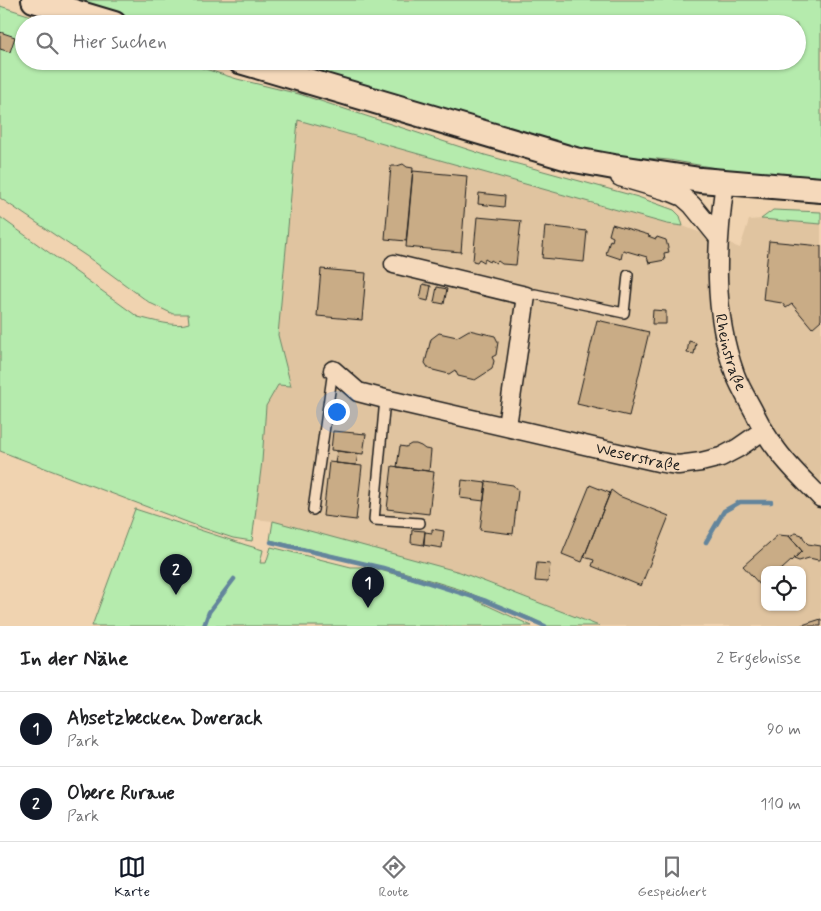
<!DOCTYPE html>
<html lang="de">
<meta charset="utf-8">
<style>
body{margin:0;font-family:Mynerve,sans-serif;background:#f6f6f6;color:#202124}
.controls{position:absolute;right:15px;bottom:15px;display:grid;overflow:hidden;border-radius:10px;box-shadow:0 1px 4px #0004}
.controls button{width:45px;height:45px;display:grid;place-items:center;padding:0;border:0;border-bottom:1px solid #e0e0e0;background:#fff;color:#202124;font:25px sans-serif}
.you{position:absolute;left:336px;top:411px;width:18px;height:18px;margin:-12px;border:4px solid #fff;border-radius:50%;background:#1a73e8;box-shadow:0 0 0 8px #1a73e833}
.badge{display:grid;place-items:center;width:32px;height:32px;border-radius:50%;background:#111827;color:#fff;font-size:16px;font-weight:700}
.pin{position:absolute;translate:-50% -41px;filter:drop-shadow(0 1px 2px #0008)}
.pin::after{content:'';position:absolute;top:26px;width:18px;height:15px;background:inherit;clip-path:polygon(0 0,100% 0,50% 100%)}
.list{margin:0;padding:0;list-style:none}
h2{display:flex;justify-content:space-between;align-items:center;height:65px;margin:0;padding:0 20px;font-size:21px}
h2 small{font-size:16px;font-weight:400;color:#757577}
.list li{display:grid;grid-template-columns:32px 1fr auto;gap:15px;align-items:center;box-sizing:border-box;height:75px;padding:0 20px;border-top:1px solid #e0e0e0}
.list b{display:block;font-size:19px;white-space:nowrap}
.list p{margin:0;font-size:16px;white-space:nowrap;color:#757577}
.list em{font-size:16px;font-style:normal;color:#757577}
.icon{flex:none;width:28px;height:28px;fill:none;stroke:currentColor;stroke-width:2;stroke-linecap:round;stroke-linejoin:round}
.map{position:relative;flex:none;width:821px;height:626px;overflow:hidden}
.search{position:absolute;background:#fff;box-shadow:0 1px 4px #0004;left:15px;right:15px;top:15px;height:55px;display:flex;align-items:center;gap:12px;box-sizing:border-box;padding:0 18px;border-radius:28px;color:#757577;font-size:19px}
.sheet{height:215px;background:#fff}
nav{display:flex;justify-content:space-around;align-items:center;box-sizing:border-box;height:70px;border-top:1px solid #e0e0e0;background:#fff;font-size:14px;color:#757577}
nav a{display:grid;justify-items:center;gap:2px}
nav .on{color:#111827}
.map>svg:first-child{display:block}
</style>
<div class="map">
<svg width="821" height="626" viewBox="0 0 821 626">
<rect width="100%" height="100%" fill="#f0d3b0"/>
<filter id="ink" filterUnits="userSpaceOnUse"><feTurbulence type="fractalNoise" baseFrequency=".02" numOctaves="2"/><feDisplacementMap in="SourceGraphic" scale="10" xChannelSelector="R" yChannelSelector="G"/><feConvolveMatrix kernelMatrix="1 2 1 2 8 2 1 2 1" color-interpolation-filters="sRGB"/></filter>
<g filter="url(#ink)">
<path fill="#e0c4a0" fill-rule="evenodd" d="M298,120L667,224L683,226L740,248L749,220L761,219L821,224V626H599L460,572L273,521L255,519L266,406L278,385L291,386L278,335ZM765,570H802V607H765Z"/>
<path fill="#b5ebad" stroke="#688464" d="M73,0H821V178L722,169L669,160L565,151L269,61H797V24H149Z
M0,6L57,24H24V61H180L237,79L299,94L485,155L638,197L674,210L680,216L683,226L667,224L298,120L278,335L291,386L278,385L266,406L262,461L252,541L233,538L200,527L0,451V217L138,317C151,320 177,328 189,323L188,314H173L150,303L89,258L0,198Z
M773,210L821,212V224L761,219Z
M135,509L246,545L263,550L260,563H266L271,547L351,567H369L456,591L532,626H92Z
M273,521L460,572L599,626H546L533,619L462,590L400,571L270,540Z"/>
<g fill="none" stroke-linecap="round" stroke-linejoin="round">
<path stroke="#63859c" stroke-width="4.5" d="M271,542L383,568L486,601L545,626
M706,542L724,511L740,502H771
M204,626L209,612L234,579"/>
</g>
<path fill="#c9ac86" stroke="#1c1c1c" d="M0,32L15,37L10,52L0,49Z
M403,164L407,167L413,168L406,241L385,239L391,166H397Z
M413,171L467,176L461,252L406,247Z
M479,193L505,196L504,207L478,204Z
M477,217L521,221L516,265L502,264L498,261L496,263L491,260L490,262L485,259L484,262L479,259L477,262L473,261Z
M612,224L649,235L648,236L656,239L657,237L666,240L669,252L664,253L665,260L649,263L647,257L623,250L621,259L606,254L610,240L612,241L613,237L609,235Z
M545,226L587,231L584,262L542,258Z
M769,241L821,246V320L812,328L792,304L786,308L782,303L763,300Z
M321,269L366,273L362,320L317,316Z
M423,284L431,286L428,301L420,299Z
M437,287L447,289L444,304L434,302Z
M653,310L666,311V324H652Z
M597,320L649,332L629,416L577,404Z
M469,330L495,336L498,342L496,355L492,357L494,361L492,369L475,380L458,376L455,370L449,374L429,369L425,363L431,339L439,333L457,337Z
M689,341L696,343L694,354L687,353Z
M333,431L366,434L363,454L331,450Z
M411,444H416L421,446L425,449L431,450L429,471L397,467L400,446L406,447Z
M337,451L358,454L356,465L335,463Z
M329,462L362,466L356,520L323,516Z
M392,466L434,472L429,514L387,509Z
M462,480L486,483L484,501L460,498Z
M486,481L513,485L518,491L513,534L480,530Z
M590,485L610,493L582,562L562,554Z
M611,490L619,496L669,516L641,586L592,566L594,560L584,557Z
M432,529L444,531L442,548L423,545L425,532L432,533Z
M412,530L425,531L424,545L411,543Z
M796,533L802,535L805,541L808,544L821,546V559L818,560L809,558L799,561L794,559L802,551L789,536Z
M778,535L789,536L802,551L781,570H765V584L762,587L743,566Z
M537,563L550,564L548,582L535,581Z
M821,619V626H799Z"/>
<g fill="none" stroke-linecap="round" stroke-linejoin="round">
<g stroke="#1c1c1c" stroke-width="12">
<path id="lane" d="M526,296L535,294L624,313L628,275
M385,399L374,520L420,523
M313,510L333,370"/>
</g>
<g stroke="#1c1c1c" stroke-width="21">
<g id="street">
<path d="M620,177L671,192L683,197L692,205L718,237"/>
<path id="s1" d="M725,182C716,247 712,311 735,374C739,385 746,397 752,408C759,421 765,435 775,447C788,466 805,481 821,498"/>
<path d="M394,264L526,296L507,426"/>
<path id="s2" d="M333,370L358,392L385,399L658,462L678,465L701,462L721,457L738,448L764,430"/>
</g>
</g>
<g stroke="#1c1c1c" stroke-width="28">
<path id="secondary" d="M34,0L114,24
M240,61L575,160L614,167L700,180L821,190"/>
</g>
<use href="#lane" stroke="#f5d9bb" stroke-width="9"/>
<use href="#street" stroke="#f5d9bb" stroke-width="18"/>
<use href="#secondary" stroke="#f5d9bb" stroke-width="24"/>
</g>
</g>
<g text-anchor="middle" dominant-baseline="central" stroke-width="4.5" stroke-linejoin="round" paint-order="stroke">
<g font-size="16" fill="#1c1c1c" stroke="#f5d9bb">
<text stroke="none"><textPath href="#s1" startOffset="172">Rheinstraße</textPath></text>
<text stroke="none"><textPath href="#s2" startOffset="321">Weserstraße</textPath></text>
</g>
</g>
</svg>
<div class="controls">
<button><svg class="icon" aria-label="locate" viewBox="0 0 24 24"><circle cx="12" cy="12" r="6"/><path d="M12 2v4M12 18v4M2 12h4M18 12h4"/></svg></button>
</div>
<div class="you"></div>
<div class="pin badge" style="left:368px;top:608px">1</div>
<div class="pin badge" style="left:176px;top:595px">2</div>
<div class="search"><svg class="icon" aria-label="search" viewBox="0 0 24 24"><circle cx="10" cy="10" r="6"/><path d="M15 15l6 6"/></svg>Hier suchen</div>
</div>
<section class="sheet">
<h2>In der Nähe<small>2 Ergebnisse</small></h2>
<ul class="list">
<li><span class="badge">1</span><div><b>Absetzbecken Doverack</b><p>Park</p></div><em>90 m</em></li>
<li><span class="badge">2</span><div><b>Obere Ruraue</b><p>Park</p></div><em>110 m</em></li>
</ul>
</section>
<nav>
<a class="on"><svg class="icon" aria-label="map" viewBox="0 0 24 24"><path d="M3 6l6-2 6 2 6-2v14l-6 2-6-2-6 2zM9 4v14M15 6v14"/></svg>Karte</a>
<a><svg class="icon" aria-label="directions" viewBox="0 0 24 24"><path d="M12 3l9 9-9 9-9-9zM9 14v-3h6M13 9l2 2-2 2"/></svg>Route</a>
<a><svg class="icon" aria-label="saved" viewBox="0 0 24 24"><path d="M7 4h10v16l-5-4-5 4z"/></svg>Gespeichert</a>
</nav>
